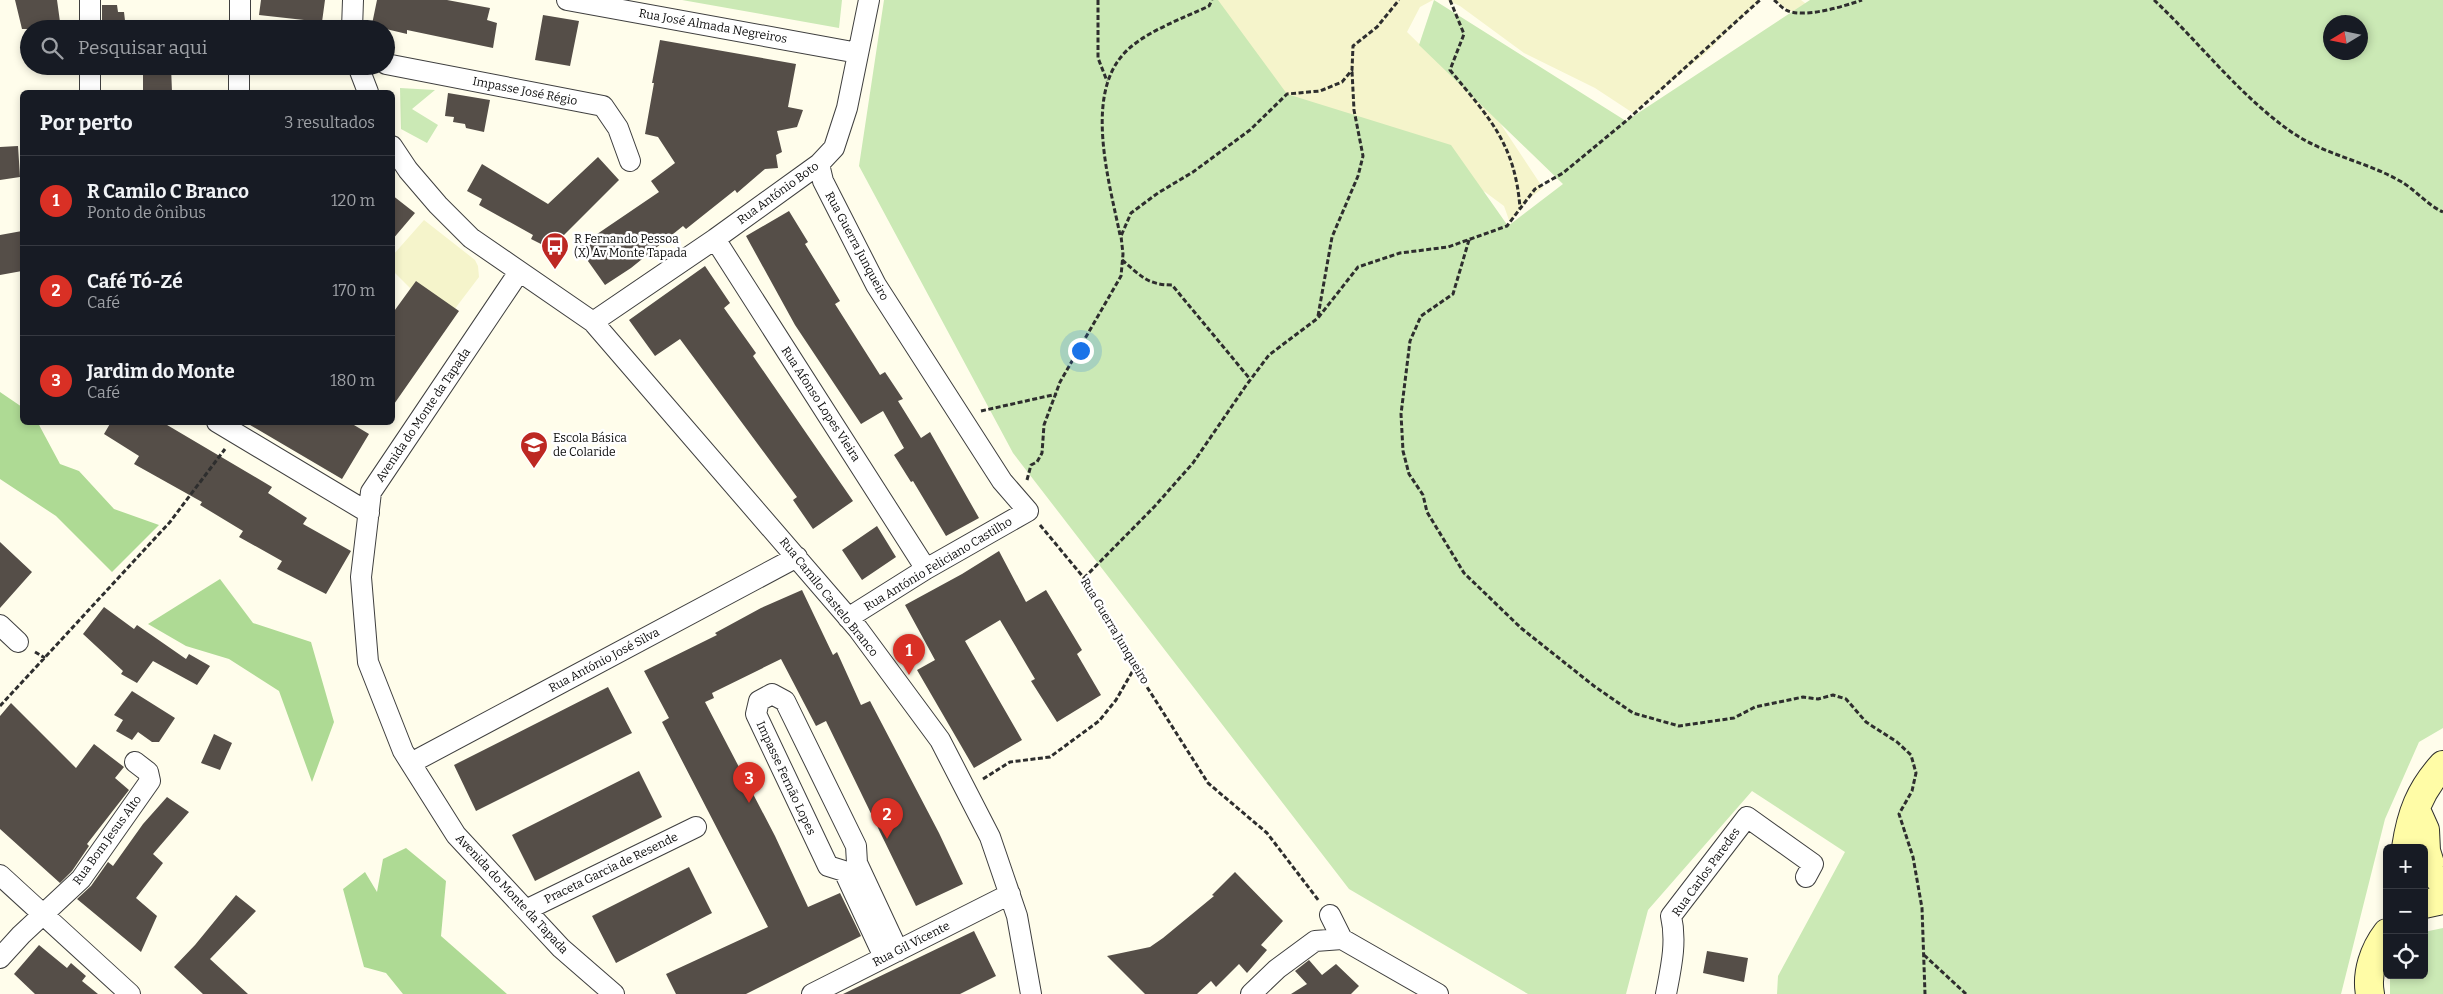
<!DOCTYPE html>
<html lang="pt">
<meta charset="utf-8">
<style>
body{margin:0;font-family:Bitter,serif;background:#20242c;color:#f1f3f6}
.controls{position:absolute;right:15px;bottom:15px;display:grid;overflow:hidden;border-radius:8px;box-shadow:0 2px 8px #0003}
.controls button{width:45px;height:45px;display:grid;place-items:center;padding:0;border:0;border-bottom:1px solid #363941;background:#171b24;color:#f1f3f6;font:25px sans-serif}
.compass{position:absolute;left:2323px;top:15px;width:45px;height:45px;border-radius:50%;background:#171b24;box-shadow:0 2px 8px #0003;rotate:260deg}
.you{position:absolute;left:1080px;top:350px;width:18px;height:18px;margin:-12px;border:4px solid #fff;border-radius:50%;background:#1a73e8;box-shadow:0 0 0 8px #1a73e833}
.badge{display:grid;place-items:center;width:32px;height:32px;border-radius:50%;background:#d93025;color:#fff;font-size:16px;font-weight:700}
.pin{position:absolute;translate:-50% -41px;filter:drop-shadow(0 1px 2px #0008)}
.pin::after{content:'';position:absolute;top:26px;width:18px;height:15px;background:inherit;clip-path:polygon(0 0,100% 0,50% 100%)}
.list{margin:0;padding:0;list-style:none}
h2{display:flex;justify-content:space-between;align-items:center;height:65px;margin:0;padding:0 20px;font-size:21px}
h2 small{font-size:16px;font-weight:400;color:#9ea1a6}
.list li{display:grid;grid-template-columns:32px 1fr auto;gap:15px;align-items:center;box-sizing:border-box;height:90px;padding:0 20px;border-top:1px solid #363941}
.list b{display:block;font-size:19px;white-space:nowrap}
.list p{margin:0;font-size:16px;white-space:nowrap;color:#9ea1a6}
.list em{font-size:16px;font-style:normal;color:#9ea1a6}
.icon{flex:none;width:28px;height:28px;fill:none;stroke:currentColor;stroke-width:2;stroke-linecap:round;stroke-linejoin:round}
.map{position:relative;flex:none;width:2443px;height:994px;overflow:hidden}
.search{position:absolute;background:#171b24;box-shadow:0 2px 8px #0003;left:20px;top:20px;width:375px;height:55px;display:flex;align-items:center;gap:12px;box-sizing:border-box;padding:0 18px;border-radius:28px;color:#9ea1a6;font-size:19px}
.panel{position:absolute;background:#171b24;box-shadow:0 2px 8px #0003;left:20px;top:90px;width:375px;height:335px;border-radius:8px}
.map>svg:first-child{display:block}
</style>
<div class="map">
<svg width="2443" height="994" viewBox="0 0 2443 994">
<rect width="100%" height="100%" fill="#fffdeb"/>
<path fill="#f5f4cb" d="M1211,0H1433L1420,7L1407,32L1500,123L1543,188L1526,201L1510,223L1504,206L1485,192L1260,110Z
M1447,0H1760L1706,53L1633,113L1595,88L1524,53L1460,6Z
M1775,0H1801L1814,10L1789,11Z
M424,220L475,260L478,266L479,277L454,310L411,289L393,271V255Z"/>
<path fill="#cbe9b5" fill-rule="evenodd" d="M682,0H842L839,28Z
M884,0H1218L1287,94L1451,145L1508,226L1563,184L1419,45L1434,0L1626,121L1810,0H2443V728L2419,742L2385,819L2341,994H1777L1778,976L1845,852L1752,791L1648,910L1626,994H1528L1349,889L1013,453L859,166ZM2360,22V52H2330V22Z
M400,88L435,90L412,109L438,125L427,143L401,129Z
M2443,928V994H2390V975H2424V932Z"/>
<path fill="#aeda94" d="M0,392L22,407V422L38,423L60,464L79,471L114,509L159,525L112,572L56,516L0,479Z
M220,579L253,623L311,642L334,722L312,782L279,691L229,659L186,646L148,624Z
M406,848L446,881L441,936L507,994H403L386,973L364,967L343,889L365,872L377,892L383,859Z"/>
<path fill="#554e48" d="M15,0H57L61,29H22Z
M261,0H325L322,22L259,15Z
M377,0H447L490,8L487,20L497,23L493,48L407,30V34L386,29H371Z
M102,5H117L118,12H124L126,29H102Z
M543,15L579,21L570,66L535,60Z
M660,40L796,64L788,107L803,110L797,127L777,131L782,152L776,155L778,168L765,169L737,193L735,190L686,229L683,226L631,268L605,285L578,247L659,192L651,181L675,163L658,137L645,134L654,83H652Z
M143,66H171L172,92H143Z
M448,93L490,100L484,132L466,128L465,124L453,122L454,117L445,116Z
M18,146L20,177L0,180V147Z
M598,157L619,180L558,241L552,234L545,246L531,239L533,235L479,205L482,199L467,191L482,164L548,204Z
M392,195L415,213L392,240Z
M789,211L808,242L805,244L840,301L835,304L880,375L885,372L903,399L898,401L921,438L930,432L979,518L946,536L913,481L911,482L894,455L904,448L883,411L861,424L795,325L746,236Z
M22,231V271L0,275V235Z
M705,266L730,303L724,308L756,353L753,356L853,501L813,529L793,500L797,497L680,339L655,356L629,320Z
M416,281L459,311L392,407V314Z
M111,422H162L272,487L268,493L307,518L303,524L351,551L326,594L277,569L282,561L239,537L243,531L200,505L202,502L134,464L139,456L104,434Z
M245,422H349L369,434L342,479Z
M877,526L896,557L862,580L842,550Z
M0,542L32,572L0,608Z
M999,551L1026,602L1046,590L1082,650L1077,654L1101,695L1057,722L1031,681L1035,679L1000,620L965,641L1022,740L974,768L917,670L935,660L905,605L962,574Z
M802,590L833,655L837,652L861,705L870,701L939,833L963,884L916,906L826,721L816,726L781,659L712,693L714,698L705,702L775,836L808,907L840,893L861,936L746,994H676L666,974L768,927L662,722L669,718L644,671L717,635L715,633L761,608Z
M104,607L134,629L137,625L186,659L189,654L210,666L197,685L153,661L137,683L121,674L123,671L83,634Z
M608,687L632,733L476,811L454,765Z
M132,691L175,718L159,742H152L138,732L132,740L116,731L123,720L114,715Z
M11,703L76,768L94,744L124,767L115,778L129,790L87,844L89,846L72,871L60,883L0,829V716Z
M214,734L232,743L220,770L201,763Z
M639,771L662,817L535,881L512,835Z
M167,797L189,812L153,854L163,863L136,898L157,916L141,952L77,899L91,886L108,862L113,866L143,824Z
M689,867L712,913L616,963L592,916Z
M1235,872L1283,921L1261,945L1267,950L1247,973L1239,964L1216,987L1211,981L1197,994H1145L1107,956L1150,947L1163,938L1214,896L1212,895Z
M236,895L256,911L210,959L248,994H203L174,967L195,945Z
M974,931L996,976L960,994H843Z
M39,945L67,968L71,963L86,976L82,981L98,994H35L14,974Z
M1707,951L1748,958L1744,982L1703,973Z
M1309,960L1322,975L1336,964L1359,986L1351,994H1291L1307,984L1295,971Z"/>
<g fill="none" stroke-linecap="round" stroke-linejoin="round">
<g stroke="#3f3f3f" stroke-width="22">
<path id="minor" d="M90,0V29
M567,0L858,53
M240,29V0
M352,29L353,0
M386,64L603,106L618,128L630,161
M90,66V92
M358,66L368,92
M239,92V66
M392,146L408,170L438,205L471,238L593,322L858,629L940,740L990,837L1017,916L1031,994
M819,164L823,181L876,285L1002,481L1028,511L926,569L848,618
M715,239L926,569
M519,272L371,492L361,577L368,662L403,751L456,835L561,948L614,994
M593,322L715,239L819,164L834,148L847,108L869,0
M217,422L369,513
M0,625L18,642
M411,763L797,557
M0,875L130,994
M526,910L696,827
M1330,915L1342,939L1438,994
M884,957L844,871L828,866L756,714L759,701L772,694L785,701L856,846L857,863L898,951
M0,958L21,935L81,879L150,781L148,772L135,762
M812,994L1010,894
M1251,994L1277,969L1315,941L1342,939
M1666,994C1671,968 1677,942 1671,916L1747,817L1813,864L1806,877"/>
</g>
<g stroke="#2e2e2e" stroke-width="30">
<path id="secondary" d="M2416,810L2425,830L2426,851L2432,870L2443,883
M2406,848C2411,814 2420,790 2443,765
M2424,904L2443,900
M2370,994C2366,973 2374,950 2387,933"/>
</g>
<path stroke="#2e2e2e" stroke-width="3" stroke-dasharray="5 2.5" stroke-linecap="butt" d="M1098,0V58L1107,81
M1450,0L1464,34L1450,70C1489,118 1515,143 1520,208
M1774,0C1778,3 1782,8 1786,10C1803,19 1845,6 1862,0
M2154,0C2200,43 2238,94 2290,131C2324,155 2365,161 2400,181C2416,190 2427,205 2443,212
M1120,235C1110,185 1085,101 1121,57C1140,33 1182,19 1209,6L1212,0
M1469,240L1453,294L1421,316L1410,341L1401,414L1403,451L1409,474L1423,495L1427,512L1464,573L1521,628L1594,686L1633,713L1679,726L1734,718L1755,707L1803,697L1818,699L1833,695L1846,699L1866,722L1897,742L1911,755L1916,773L1912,791L1899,814L1913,857L1922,908L1925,994
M1122,260C1140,275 1147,285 1172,285L1250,379
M1318,316L1332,237L1358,176L1363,156L1354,110L1352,71
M981,411L1057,394
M1027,480L1031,465L1037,462L1042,453L1044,425L1060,382L1121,276L1123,254L1121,236L1131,213L1158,193L1193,172L1250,130L1287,94L1320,91L1342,82L1352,70L1353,46L1377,27L1399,0
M1040,525L1084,578L1147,687L1208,783L1267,833L1319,901
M1084,578L1155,506L1193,463L1245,387L1269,355L1318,318L1358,267L1400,253L1448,247L1507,226L1535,189L1563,173L1626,121L1760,0
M35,652L45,658
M0,706L170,522L225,449
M983,779L1010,762L1050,757L1099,721L1116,700L1135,667
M1924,955L1966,994"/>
<use href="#minor" stroke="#fff" stroke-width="20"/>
<use href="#secondary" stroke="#fffca6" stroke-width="28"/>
</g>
<defs>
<g id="bus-pin" transform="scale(1.4375)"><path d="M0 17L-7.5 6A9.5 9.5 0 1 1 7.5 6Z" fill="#bd2823" stroke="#fff"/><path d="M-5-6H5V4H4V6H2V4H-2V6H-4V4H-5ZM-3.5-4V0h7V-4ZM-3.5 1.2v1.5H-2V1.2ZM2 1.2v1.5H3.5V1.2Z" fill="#fff"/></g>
<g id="school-pin" transform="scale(1.4375)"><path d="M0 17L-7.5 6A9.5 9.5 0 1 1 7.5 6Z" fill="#bd2823" stroke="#fff"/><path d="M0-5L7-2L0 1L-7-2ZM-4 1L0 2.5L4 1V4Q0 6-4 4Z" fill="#fff"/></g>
</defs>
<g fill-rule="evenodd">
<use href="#bus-pin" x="555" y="246"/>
<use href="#school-pin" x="534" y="445"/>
</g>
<g text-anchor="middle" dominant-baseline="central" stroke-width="5" stroke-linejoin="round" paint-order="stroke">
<g font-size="12" fill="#0c0c0c" stroke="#fff">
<text transform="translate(713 26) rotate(10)">Rua José Almada Negreiros</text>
<text transform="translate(525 91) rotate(11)">Impasse José Régio</text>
<text transform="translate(778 193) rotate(-36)">Rua António Boto</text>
<text transform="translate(857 246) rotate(62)">Rua Guerra Junqueiro</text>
<text transform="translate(821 404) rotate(57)">Rua Afonso Lopes Vieira</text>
<text transform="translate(423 415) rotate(-56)">Avenida do Monte da Tapada</text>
<text transform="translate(938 564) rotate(-31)">Rua António Feliciano Castilho</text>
<text transform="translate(829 597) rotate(51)">Rua Camilo Castelo Branco</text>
<text transform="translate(1115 631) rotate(59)">Rua Guerra Junqueiro</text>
<text transform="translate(604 660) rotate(-28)">Rua António José Silva</text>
<text transform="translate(786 778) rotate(65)">Impasse Fernão Lopes</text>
<text transform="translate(107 840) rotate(-54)">Rua Bom Jesus Alto</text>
<text transform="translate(611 868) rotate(-26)">Praceta Garcia de Resende</text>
<text transform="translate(1706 872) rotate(-54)">Rua Carlos Paredes</text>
<text transform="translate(512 894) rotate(47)">Avenida do Monte da Tapada</text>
<text transform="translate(911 944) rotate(-27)">Rua Gil Vicente</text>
</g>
<g font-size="12" fill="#0c0c0c" stroke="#fff" text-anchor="start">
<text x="574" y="239">R Fernando Pessoa<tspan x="574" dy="14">(X) Av Monte Tapada</tspan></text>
<text x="553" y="438">Escola Básica<tspan x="553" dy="14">de Colaride</tspan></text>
</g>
</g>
</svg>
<div class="controls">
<button>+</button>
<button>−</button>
<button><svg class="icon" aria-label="locate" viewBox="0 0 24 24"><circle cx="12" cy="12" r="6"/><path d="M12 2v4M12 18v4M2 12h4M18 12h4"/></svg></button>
</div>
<svg class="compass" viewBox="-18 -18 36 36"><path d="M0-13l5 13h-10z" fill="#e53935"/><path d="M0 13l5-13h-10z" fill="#9ea1a6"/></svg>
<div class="you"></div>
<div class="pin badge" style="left:909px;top:675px">1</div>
<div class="pin badge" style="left:887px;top:839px">2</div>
<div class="pin badge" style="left:749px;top:803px">3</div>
<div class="search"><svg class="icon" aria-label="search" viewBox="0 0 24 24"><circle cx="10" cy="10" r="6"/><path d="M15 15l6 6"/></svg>Pesquisar aqui</div>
<section class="panel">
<h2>Por perto<small>3 resultados</small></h2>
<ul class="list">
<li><span class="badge">1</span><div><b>R Camilo C Branco</b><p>Ponto de ônibus</p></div><em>120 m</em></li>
<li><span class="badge">2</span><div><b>Café Tó-Zé</b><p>Café</p></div><em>170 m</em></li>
<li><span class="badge">3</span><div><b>Jardim do Monte</b><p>Café</p></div><em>180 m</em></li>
</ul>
</section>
</div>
